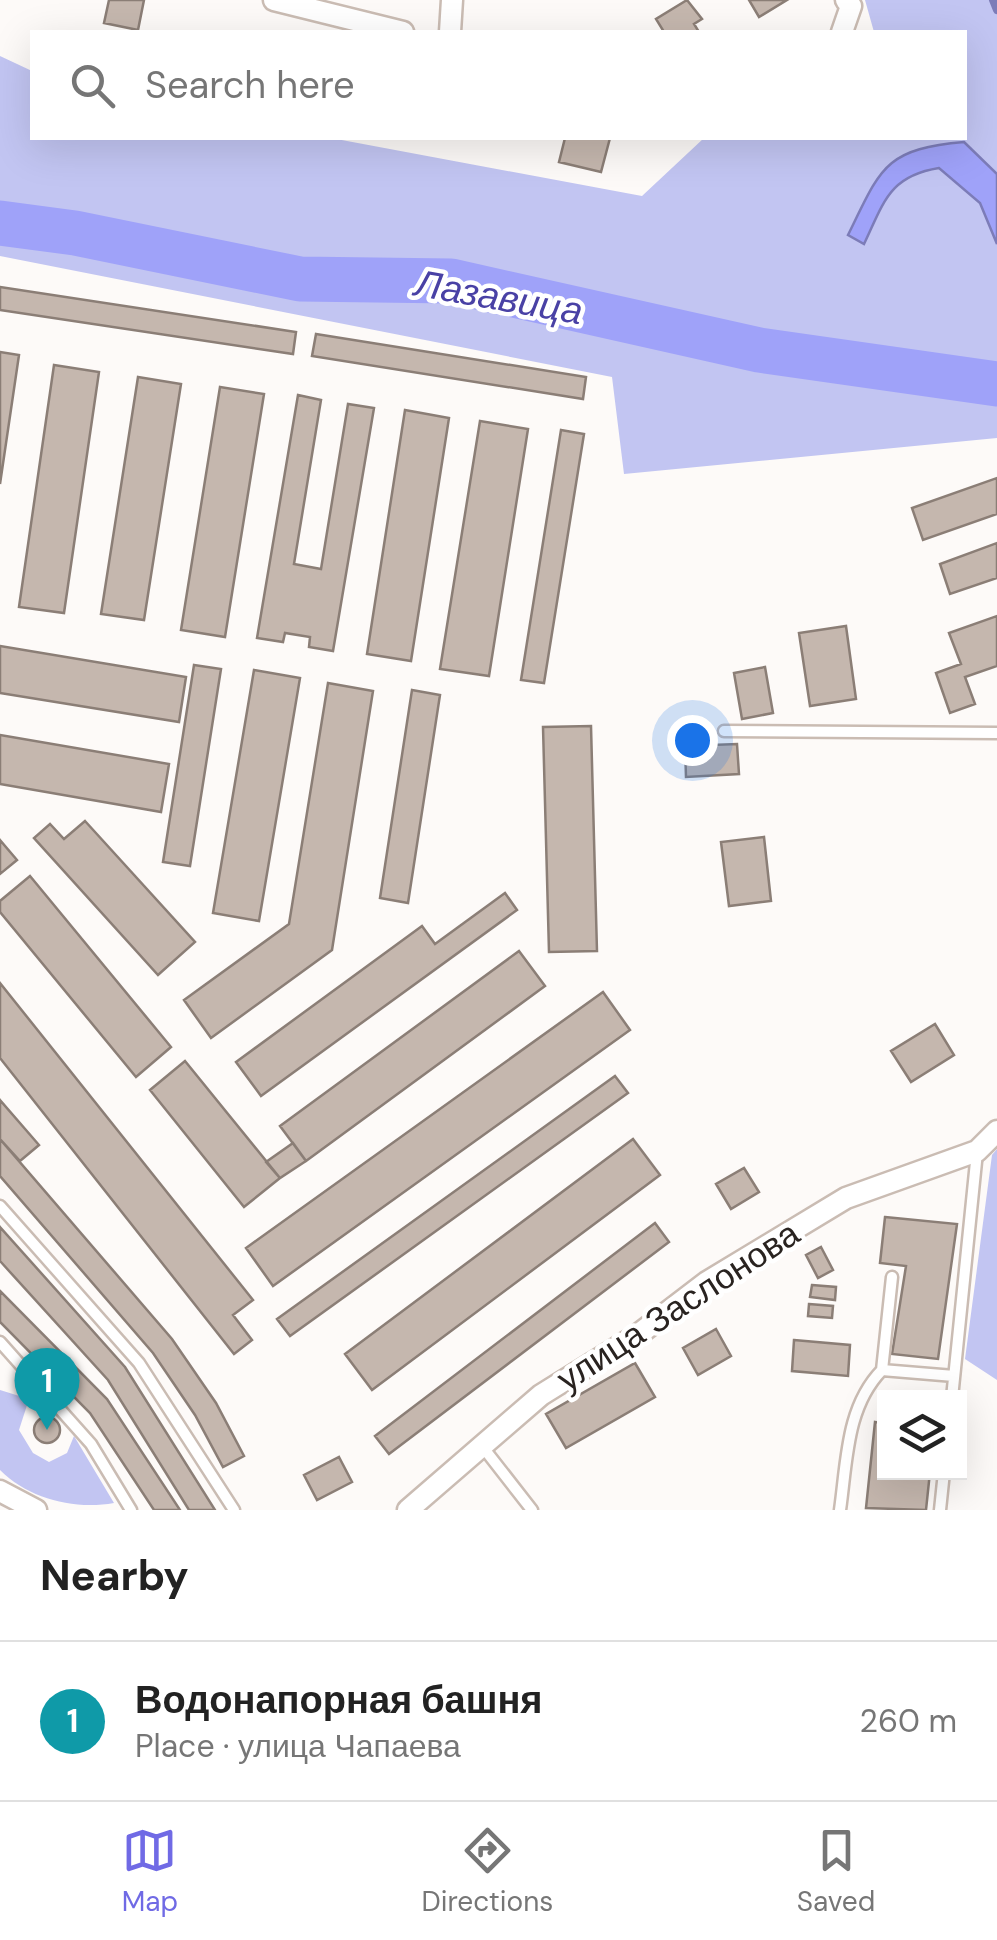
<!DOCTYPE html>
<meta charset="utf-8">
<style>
body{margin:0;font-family:"DM Sans",sans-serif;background:#f6f6f6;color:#222}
.controls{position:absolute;right:30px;bottom:30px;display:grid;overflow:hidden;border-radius:0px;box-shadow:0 10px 40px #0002}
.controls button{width:90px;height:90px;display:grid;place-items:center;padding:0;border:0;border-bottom:2px solid #e0e0e0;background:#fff;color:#222;font:50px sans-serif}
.you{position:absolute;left:692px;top:740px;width:35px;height:35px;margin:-25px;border:8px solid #fff;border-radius:50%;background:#1a73e8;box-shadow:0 0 0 15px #1a73e833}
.badge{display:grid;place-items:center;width:65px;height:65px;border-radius:50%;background:#706ae5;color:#fff;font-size:32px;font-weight:700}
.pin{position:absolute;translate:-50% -82px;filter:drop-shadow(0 2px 5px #0008)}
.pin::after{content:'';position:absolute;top:52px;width:35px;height:30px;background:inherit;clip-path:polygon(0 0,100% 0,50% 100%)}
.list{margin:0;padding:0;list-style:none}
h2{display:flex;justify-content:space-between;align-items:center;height:130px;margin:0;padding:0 40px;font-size:42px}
h2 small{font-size:32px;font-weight:400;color:#767676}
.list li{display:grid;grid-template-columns:65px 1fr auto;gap:30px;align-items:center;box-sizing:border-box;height:160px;padding:0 40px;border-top:2px solid #e0e0e0}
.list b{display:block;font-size:38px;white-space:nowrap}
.list p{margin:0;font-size:32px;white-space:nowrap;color:#767676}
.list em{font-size:32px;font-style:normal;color:#767676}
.icon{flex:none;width:55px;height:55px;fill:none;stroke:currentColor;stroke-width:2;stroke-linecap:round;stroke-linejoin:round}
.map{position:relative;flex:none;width:997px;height:1510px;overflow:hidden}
.search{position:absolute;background:#fff;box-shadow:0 10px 40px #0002;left:30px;right:30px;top:30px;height:110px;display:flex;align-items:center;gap:25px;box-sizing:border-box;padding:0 35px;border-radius:0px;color:#767676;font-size:38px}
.sheet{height:290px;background:#fff}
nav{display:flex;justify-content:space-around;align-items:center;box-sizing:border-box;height:140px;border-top:2px solid #e0e0e0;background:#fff;font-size:28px;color:#767676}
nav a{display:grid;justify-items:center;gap:5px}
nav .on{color:#706ae5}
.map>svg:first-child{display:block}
</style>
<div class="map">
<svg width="997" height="1510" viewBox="0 0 997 1510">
<rect width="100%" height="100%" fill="#fdfaf8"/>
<path fill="#c2c5f2" d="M865,0H997V438L624,474L612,377L0,256V56L32,71V138H331L642,196L704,138H964V32H874Z
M997,1149V1380L965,1359L992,1155Z
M0,1390L29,1399L19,1430L33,1453L49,1462L67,1453L74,1436L114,1503C74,1510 29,1499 0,1470Z"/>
<path fill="#9fa2f9" stroke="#7c7cb8" stroke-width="2.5" d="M964,142L997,174V244L980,203L939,168C889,176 884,202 864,244L848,235C881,168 884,149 964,142Z"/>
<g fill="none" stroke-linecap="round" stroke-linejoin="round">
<path stroke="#7c7cb8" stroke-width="8" d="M993,0L997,10"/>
<path stroke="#9fa2f9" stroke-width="45" d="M0,223L75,233L300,279L451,281L759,350L997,384"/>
</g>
<path fill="#c5b7ae" stroke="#8b7e76" stroke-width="2.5" d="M109,0H144L138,30L104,23Z
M687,0L702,19L694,24L699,32H664L656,19Z
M749,0H787L759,17Z
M565,138H610L601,172L559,162Z
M0,287L296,332L293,354L0,310Z
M316,334L586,377L583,399L312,356Z
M0,352L19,355L0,484Z
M54,365L99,372L64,613L19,607Z
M138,377L181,384L144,620L101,614Z
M220,387L264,394L225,637L181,630Z
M298,395L321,400L294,564L321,569L348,404L374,408L333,651L309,647L310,637L285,633L283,642L257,638Z
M405,410L449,418L411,661L367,654Z
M480,421L528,429L489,676L440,669Z
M561,430L584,434L544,683L521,680Z
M997,478V514L923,540L912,508Z
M997,543V578L950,594L940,564Z
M997,616V666L965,677L975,704L950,713L936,673L961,664L949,633Z
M846,626L856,699L810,706L799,633Z
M0,646L186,677L179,722L0,693Z
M194,665L221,669L190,866L163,862Z
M765,667L773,713L742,719L734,673Z
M254,670L300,678L259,921L213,913Z
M328,683L373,691L332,950L211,1038L184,1000L289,924Z
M412,690L440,695L408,903L380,898Z
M591,726L597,951L549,952L543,727Z
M0,735L169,764L161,812L0,784Z
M737,744L739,774L686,777L685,746Z
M85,821L195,942L158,975L34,838L50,824L64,839Z
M764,837L771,901L729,906L721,842Z
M0,840L17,860L0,874Z
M30,876L171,1047L136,1077L0,912V901Z
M505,893L517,910L261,1096L236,1062L422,926L435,944Z
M519,951L545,986L306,1161L280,1126Z
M0,983L253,1300L233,1315L252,1340L234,1354L0,1058Z
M603,992L630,1030L273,1286L246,1248Z
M935,1024L954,1055L911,1082L891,1051Z
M185,1061L280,1178L244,1207L150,1090Z
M615,1076L628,1093L290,1336L277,1319Z
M0,1100L39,1145L20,1161L0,1139Z
M0,1139L172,1339L216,1403L244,1456L223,1467L195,1415L153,1353L0,1176Z
M633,1139L660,1175L372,1390L345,1354Z
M293,1143L306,1161L280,1178L266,1162Z
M744,1168L759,1192L731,1209L716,1184Z
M885,1217L957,1224L938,1359L892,1354L906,1266L880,1263Z
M655,1223L669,1242L389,1454L375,1436Z
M0,1227L125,1367L215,1510H189L108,1380L0,1261Z
M821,1247L833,1270L818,1278L806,1255Z
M812,1285L836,1287L835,1300L810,1297Z
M0,1291L107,1399L180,1510H154L90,1413L0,1322Z
M809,1304L833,1306L832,1318L808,1316Z
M716,1329L731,1356L698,1375L683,1348Z
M794,1340L850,1345L848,1376L792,1371Z
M635,1363L655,1397L566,1448L546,1414Z
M34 1430a13 13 0 1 1 26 0a13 13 0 1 1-26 0Z
M875,1422L884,1423V1472H930L926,1510L866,1508Z
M339,1457L352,1482L317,1500L304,1475Z"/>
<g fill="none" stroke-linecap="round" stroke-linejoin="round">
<g stroke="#cabcb3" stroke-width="15">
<path id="lane" d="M724,731L997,733
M0,1206L139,1363L234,1510
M0,1342L91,1444L131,1510
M882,1370L892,1277
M952,1398L977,1152
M482,1446L532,1510
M840,1510C847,1461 846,1407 882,1370L954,1376
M940,1510L944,1472"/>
</g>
<g stroke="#cabcb3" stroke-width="25">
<path id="street" d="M274,0L403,32
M450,32L452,0
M842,32L851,6L846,0
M0,1491L36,1510
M408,1510L541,1395L639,1334L707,1282L846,1198L977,1151L997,1131"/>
</g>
<use href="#lane" stroke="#fff" stroke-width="10"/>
<use href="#street" stroke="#fff" stroke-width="20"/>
</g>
<g text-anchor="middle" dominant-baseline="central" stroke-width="9" stroke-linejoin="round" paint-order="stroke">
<g font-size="35" fill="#292320" stroke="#fff">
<text transform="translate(678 1306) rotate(-33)">улица Заслонова</text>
</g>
<g font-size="38" font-style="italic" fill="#4941a5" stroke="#fff">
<text transform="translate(499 297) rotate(10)">Лазавица</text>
</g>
</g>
</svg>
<div class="controls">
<button><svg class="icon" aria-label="layers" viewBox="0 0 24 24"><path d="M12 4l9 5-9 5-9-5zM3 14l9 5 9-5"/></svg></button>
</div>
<div class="you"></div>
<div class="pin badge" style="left:47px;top:1430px;background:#0f9aa8">1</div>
<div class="search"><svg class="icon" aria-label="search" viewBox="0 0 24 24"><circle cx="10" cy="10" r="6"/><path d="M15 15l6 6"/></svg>Search here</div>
</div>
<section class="sheet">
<h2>Nearby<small></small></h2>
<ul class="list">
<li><span class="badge" style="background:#0f9aa8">1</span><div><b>Водонапорная башня</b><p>Place · улица Чапаева</p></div><em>260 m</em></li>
</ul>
</section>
<nav>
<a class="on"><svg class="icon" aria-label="map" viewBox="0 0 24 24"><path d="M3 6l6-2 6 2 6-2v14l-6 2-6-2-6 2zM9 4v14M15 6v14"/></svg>Map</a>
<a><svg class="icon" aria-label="directions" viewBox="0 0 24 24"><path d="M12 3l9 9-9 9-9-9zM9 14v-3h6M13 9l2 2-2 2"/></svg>Directions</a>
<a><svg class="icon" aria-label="saved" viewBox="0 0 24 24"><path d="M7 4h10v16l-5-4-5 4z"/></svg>Saved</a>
</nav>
